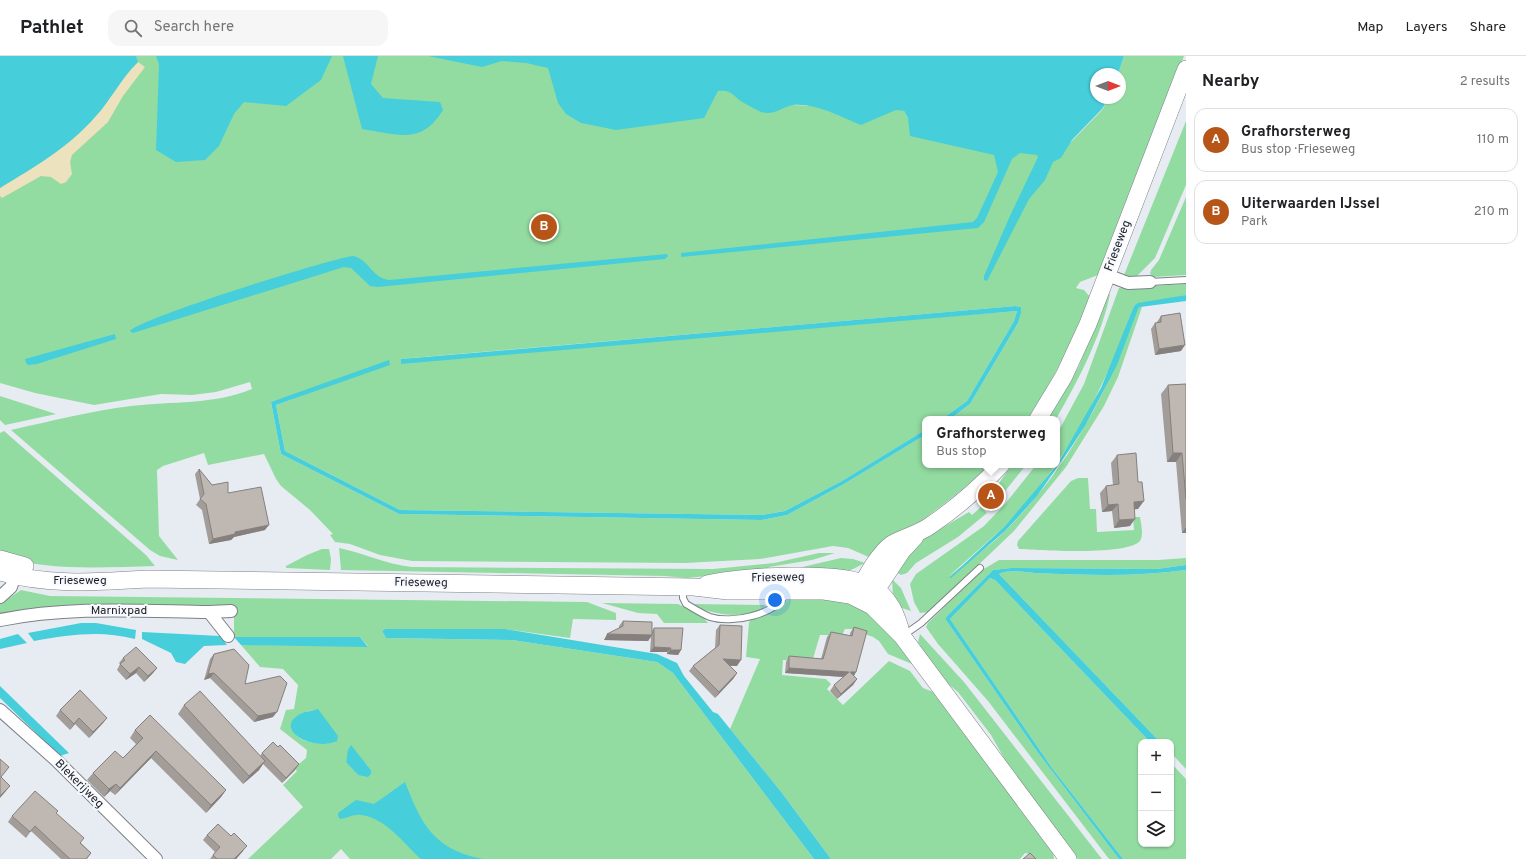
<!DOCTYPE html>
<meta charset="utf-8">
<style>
body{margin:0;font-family:Overpass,sans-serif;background:#f6f6f6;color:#202124}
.controls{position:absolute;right:12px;bottom:12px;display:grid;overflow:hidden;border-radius:8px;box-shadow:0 1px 3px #0004}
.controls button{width:36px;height:36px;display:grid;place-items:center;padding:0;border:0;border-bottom:1px solid #e0e0e0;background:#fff;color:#202124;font:20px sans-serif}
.compass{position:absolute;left:1090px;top:12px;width:36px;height:36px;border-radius:50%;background:#fff;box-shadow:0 1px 3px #0004;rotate:90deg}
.you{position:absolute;left:775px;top:544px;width:14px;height:14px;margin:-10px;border:3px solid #fff;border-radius:50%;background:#1a73e8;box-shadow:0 0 0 6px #1a73e833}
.badge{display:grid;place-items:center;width:26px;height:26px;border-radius:50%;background:#b75518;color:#fff;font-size:13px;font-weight:700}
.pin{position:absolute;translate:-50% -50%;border:2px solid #fff;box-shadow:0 1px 4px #0006}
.popup{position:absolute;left:922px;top:360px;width:138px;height:52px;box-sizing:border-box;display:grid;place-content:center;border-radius:8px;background:#fff;filter:drop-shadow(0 1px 3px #0005);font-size:13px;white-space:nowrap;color:#757577}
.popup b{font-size:15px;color:#202124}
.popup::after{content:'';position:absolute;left:50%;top:100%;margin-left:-8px;border:8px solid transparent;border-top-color:#fff}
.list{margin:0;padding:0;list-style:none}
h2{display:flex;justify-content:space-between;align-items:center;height:52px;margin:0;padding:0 16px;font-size:17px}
h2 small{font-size:13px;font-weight:400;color:#757577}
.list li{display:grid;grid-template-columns:26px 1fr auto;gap:12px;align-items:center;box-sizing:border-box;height:64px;margin:0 8px 8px;padding:0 8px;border:1px solid #e0e0e0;border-radius:12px}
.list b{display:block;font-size:15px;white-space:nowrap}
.list p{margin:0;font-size:13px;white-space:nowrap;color:#757577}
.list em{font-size:13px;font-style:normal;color:#757577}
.icon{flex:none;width:22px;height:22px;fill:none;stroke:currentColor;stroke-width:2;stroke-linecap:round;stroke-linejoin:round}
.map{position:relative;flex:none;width:1186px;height:803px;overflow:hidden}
header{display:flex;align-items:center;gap:24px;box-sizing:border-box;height:56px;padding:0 20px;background:#fff;border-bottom:1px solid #e0e0e0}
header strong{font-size:19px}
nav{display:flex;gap:22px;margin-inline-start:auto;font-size:14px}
.search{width:280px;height:36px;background:#f6f6f6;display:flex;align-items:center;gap:10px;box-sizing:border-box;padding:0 14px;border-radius:12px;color:#757577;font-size:15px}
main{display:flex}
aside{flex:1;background:#fff}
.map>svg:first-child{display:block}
</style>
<header>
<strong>Pathlet</strong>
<div class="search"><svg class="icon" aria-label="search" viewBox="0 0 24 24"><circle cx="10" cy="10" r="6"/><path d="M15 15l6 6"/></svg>Search here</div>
<nav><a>Map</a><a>Layers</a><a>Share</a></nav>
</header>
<main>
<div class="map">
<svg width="1186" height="803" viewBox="0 0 1186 803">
<rect width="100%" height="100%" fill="#e7ecf3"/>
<path fill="#93dca1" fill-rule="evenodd" d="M49,0H751L793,49L896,53L904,55L908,62L1020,96L1066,91L1102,54L1109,42H1120V18H1118L1124,0H1184L1098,219L1080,226L1076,232L1084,234L1090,241C1072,283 1054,325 1028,363H950L970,348L1018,267L1021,251L1016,250L401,303L1017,255L1014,265L967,345L942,363H925V374L842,425L785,455L762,459L400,454L285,395L276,349L390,308L271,346L281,398L399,458L762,464L787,459L844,428L925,379V409H989C953,445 911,471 871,502L848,492L833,490L760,503L685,507L412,505L380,499L350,488L335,486L330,479L333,478L310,454L281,430L276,423L264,398L208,409L204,397L163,410L157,414L159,480L178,504L160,500L150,494L11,374C51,365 91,355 131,350C172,345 214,349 252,333L250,326L216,336L192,339L161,338L94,349L35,337L0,327V32Z
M1186,65V129L1155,202L1135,222L1131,223L1124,219Z
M1186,141V219L1154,221L1150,218L1151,214L1159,204Z
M1186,228V239L1134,250C1114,305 1091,358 1057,407V378L1084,328L1119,232Z
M1110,238C1102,279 1077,327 1056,363H1047L1079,310L1107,240Z
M1140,251H1142L1118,321L1104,350L1066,411L1014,475L929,556L920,557L914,546L910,528L916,518L984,470L1005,448L1036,409H1056L1035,436L1005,470L948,521C967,506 988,492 1005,475C1066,415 1109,336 1136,255Z
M0,340L56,358L5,369L0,364Z
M4,375L146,499L155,510C107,511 45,516 0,499V377Z
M1012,409H1026L989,455L983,449L993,441L991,438Z
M1078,422H1088L1090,453H1096L1097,476L1134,474L1133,461H1140C1141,468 1144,479 1140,485C1126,500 1041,494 1019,493L1017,489L1018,485L1071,425Z
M981,451L987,457L958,481L916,507L907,517L901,519L896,516L918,486L969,456L972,459Z
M339,492C365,497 384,508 412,511L713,513L774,507L819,497H835L812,504L769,511L768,514L687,522L664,520L341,514Z
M322,493H329L331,503L330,514L286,512V510L307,499Z
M841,502L853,503L865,507L849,515L798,512Z
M1186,502V509L1157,513L1011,512L993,514L946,561V564L1036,694L1119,803H1109L988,645L938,588L926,571L928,567L982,514L999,504H1158Z
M1186,514V713L1171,697V686H1160L999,518C1008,513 1025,516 1035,517C1085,519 1136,521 1186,514Z
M990,522L995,524L1150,686H1141V788H1171V707L1186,723V803H1123L1052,712L950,563Z
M892,523L901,532L911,555L899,551L893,541Z
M21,534L50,540L587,546L616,557V564L573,563L570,582L505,573H385L382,575L386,582L512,584L657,606L673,617L814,803H350L341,793L331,803H248L303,751L283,729L297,715L294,712L306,702L307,694L280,673L286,654L294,653L298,629L283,613L260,611L241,589L368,590L360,581H234V551L0,560V548ZM318,654L331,687C315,688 298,688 291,671L308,655ZM351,690L371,714L358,719L346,705Z
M791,541C805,541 821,539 834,542C870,547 892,581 912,608L888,598L879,585L873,581L851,573H845L842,579H820L812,606L783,604L782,619L826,623L831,628L827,633L843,649L889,605L910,615L923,632L933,636L1053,796L1054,803H1034L1030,798L1025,797L1020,803H831L782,737L730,673L760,603L746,601L749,567L750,564L779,552Z
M602,547L678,548L703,561L708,567H664L657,558L638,557Z
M693,548L766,549C752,566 709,558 693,549Z
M920,578L964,626L1102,803H1078L1008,709L991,679L958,636L941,622L918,586Z"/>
<path fill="#ece2bd" d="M138,6L145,11L123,40L108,66L72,99L70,106L72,118L66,126L61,128L51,121L41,120L2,142L0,140V132C34,111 68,92 95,61C111,44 121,22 138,6Z"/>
<path fill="#46cedb" d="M0,0H136L138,6C121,22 111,44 95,61C68,92 34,111 0,132Z
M156,0H332L321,24L286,50L244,46L234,58L219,90L205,104L176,106L156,94L159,8Z
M343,0H378L371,28L383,42L440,46L443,54C421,90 397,78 362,73Z
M428,0H1124L1118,18H1096V42H1109L1102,53L1072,84L1061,102L1053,106L1045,124L1029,143L987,225L984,224V220L1009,162L1038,101L1037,99L1020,97L1012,103L984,166L978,172L681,201V197L973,166L977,162L998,116L994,99L910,80L908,62L904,55L896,54L861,69C841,61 816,47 793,49C782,51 774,60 761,56C755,53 749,50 744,47C733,41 733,33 718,35L704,62L616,74L581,67L566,58L558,47L548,12L526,7L502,5L482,11Z
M667,198L668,200L665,203L378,231L370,230L351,212L344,211L133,277L130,275C141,262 326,204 352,200C369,202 370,221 389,224Z
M1186,239V245L1140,251L1138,253L1117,309L1085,370L1070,393L1037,440L1021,458L1005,475L951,522H949L1005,470L1057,409L1101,332L1134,250L1138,247Z
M1016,250L1021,251V256L1018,267L970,348L950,363H942L967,345L1014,265L1017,255L401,308V303L415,302Z
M115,278L116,283L37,308L28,309L26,307L25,303Z
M389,304L390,309L276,349L285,395L400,454L762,459L785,455L842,425L925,374V379L844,428L787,459L762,464L399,458L281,398L271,346Z
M1186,509V514C1136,521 1085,519 1035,517C1025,516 1008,513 999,518L1160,686H1150L995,524L990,522L950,563L1052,712L1123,803H1119L1036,694L946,564V561L993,514L1011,512L1157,513Z
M81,567H96L136,574L135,583C99,574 70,579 34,585L28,577Z
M385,573H505L657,598L677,607L684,620L713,656L718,658L782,737L831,803H814L673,617L657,606L512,584L386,582L382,575Z
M142,576L220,580L227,589L204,590L185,608L176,606L171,597L142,583Z
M18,578L27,587L0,593V583Z
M234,581H360L368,591L241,589Z
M0,630L69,697L60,700L0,642Z
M318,653L338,680L337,685C314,696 272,674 300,658C306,655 312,655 318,653Z
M351,689L371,714V718L368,721L358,719L346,706L348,694Z
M405,726C417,756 427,783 459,796C467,800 475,801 483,803H421C403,787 386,762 361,759C354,758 348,762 340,763L338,760V757L356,744L374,748Z"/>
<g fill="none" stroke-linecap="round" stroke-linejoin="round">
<g stroke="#7d8187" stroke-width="8">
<path id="service" d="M1150,226L1186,224
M683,532V542L686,548C693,552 702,558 710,561C732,568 776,559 786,537
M904,579L921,567L980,512"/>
</g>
<g stroke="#7d8187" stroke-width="14">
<path id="minor" d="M1107,219L1128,227L1150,226
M0,541L11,531L17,512
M209,556L231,555
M0,564C69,550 139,555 209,556L228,580
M0,654L56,704L156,803"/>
</g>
<g stroke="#7d8187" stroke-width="18">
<path id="secondary" d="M1038,363L1064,320L1088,268L1186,13
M0,503L25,510
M0,516C48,530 97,526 147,523L694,531L728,535H824L850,539L872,550L902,580L1068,803
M707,528C740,520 842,514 870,530C890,541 897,559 902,580
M860,536C864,522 880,496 892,488C904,481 919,478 931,469C956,452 980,431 1001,409
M866,539L876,534L902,495L915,481"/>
</g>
<use href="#service" stroke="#fff" stroke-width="6"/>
<use href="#minor" stroke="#fff" stroke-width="12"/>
<use href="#secondary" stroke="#fff" stroke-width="17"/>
</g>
<path fill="#a39d99" d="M1161,260L1181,295L1155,299L1151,273L1155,267H1157V266Z
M1186,328V477H1182L1176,406H1167L1161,338L1168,329Z
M1117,399L1138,453H1135L1130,470L1114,472L1112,455L1102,456L1100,437L1106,430L1113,429L1111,407Z
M199,413L212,429L228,437L265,474L234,481L231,484L209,488L202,454L196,449L200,443L195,418Z
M623,565L652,575L654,572L681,594L678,599L667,598V596H650L651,581L648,585L604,584L619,572V570Z
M720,569L737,610H729L737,617L733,623L715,642L689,615L693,610L715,592L716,574Z
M854,571V620L857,623L853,629L837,643L830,635L834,629L843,621L785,617L786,606L789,600L821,603L827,581L831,576L850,580V577Z
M214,598L245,628L273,661L254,666L210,622L204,624L210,603Z
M123,602L157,612L153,617L144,626L136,617L126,624L117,614L120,608L119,607Z
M184,649L260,700L262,697L295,714L282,727L263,708L259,714L243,728L178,658Z
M60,654L107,662L103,667L89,682L75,668L70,674L56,660Z
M135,674L226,734L221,741L206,757L151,702L115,739L110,735L104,741L87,724L93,717L123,702L136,688L130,682Z
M56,757L81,787L91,797L87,803H61L31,775L26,782L8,766L12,760Z
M207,779L231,780L243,795L236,803H210L215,796L203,784Z"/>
<path fill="#85807d" d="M1185,289L1181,295L1155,299L1159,293Z
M1173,397H1182L1176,406H1167Z
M1144,445L1138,453L1128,454L1134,446Z
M1118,448L1112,455L1102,456L1108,449Z
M1135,463L1130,470L1114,472L1119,464Z
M269,469L265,474L234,481L231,484L209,488L213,483L235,476Z
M1186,471V477H1182Z
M607,578L652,579L648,585L604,584Z
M654,591L671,592L667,596H650Z
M670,594H681L678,599L667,598Z
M723,603L741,604L737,610L719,609Z
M139,611L136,617L126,624L130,618Z
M157,612L153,617L144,626L148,620Z
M789,612L849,616L845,621L785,617Z
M850,616H856L853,622Z
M214,617L210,622L204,624L208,618Z
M737,617L733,623L715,642L719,636Z
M857,623L853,629L837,643L841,638Z
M277,656L273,661L254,666L258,660Z
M79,662L75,668L70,674L74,668Z
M107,662L103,667L89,682L93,676Z
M156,695L151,702L115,739L120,732Z
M265,705L259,714L243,728L249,720Z
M299,708L295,714L282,727L286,722Z
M116,728L110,735L104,741L109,733Z
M10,730L6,735L0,742V740Z
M226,734L221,741L206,757L211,749Z
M247,790L243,795L236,803H234Z"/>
<path fill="#beb7b2" stroke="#85807d" d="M1180,257L1185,289L1159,293L1155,267L1161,266V260Z
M1186,328V443L1182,397H1173L1168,329Z
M1136,397L1138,426H1142L1144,445L1134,446L1135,463L1119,464L1118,448L1108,449L1106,430L1119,428L1117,399Z
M199,413L212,429L228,426V437L261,431L269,469L235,476V478L213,483L206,448L200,443L204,438Z
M623,565L652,566V579L607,578L623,570Z
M720,569L742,570L741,604L723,603L737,617L719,636L693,610L719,589Z
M854,571L867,575L856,616H850L857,623L841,638L834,629L849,616L789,612V600L823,603L831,576L852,580Z
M654,572H683L681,594H670L671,592L654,591Z
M136,591L157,612L148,620L139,611L130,618L120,608L125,604L123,602Z
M234,593L249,609L245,628L280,620L287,627L277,656L258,660L214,617L208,618L214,598Z
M80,634L107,662L93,676L79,662L74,668L60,654Z
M200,635L265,705L249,720L184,649Z
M150,659L226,734L211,749L156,695L120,732L116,728L109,733L93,717L115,695L123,702L143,682L135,674Z
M273,686L278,691L280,689L299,708L286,722L262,697Z
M0,703L9,711L1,721L10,730L0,740Z
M35,735L58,755L56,757L84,782L80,787L91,797L86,803H70L35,770L30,776L12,760Z
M218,768L231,780L234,777L247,790L234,803H217L213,799L220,791L207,779Z
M1030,797L1036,803H1023Z"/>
<g text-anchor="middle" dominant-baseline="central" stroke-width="4" stroke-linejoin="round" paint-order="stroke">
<g font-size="12" fill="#212225" stroke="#f6f9ff">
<text transform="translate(1118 190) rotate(-69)">Frieseweg</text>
<text transform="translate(778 522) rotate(-1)">Frieseweg</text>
<text x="80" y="525">Frieseweg</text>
<text transform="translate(421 527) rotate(1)">Frieseweg</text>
<text x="119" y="555">Marnixpad</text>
<text transform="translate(79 728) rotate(45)">Blekerijweg</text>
</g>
</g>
</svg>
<div class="controls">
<button>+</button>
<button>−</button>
<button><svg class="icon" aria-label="layers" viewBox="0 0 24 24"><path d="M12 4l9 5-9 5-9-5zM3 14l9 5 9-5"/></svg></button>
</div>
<svg class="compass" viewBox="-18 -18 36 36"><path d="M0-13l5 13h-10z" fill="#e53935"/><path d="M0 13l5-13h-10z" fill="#757577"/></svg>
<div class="you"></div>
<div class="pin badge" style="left:991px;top:440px">A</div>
<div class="popup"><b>Grafhorsterweg</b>Bus stop</div>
<div class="pin badge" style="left:544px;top:171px">B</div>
</div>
<aside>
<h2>Nearby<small>2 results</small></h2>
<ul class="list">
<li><span class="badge">A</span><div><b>Grafhorsterweg</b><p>Bus stop · Frieseweg</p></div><em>110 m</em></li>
<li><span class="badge">B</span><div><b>Uiterwaarden IJssel</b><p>Park</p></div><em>210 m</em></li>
</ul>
</aside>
</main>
